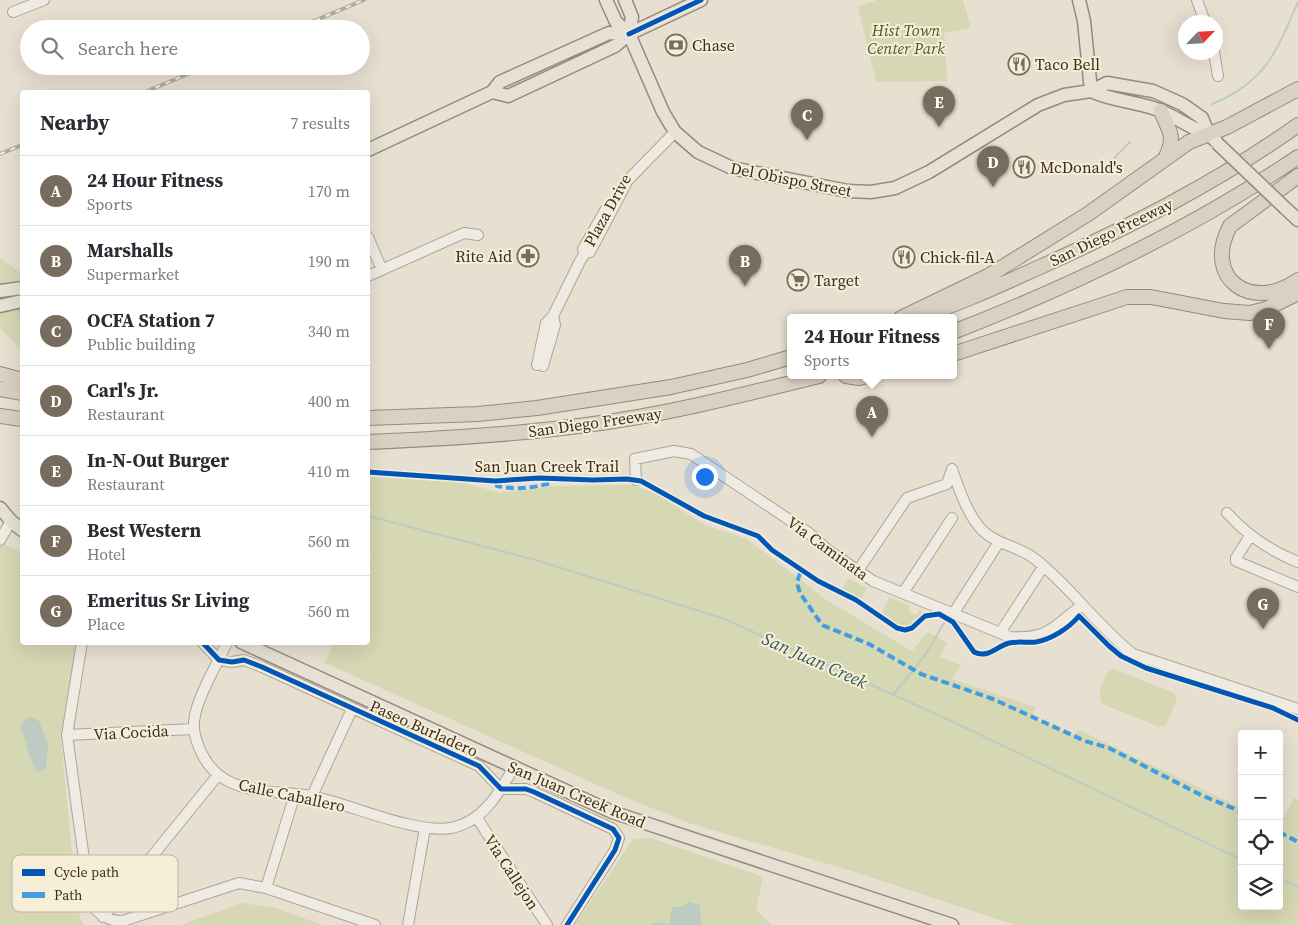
<!DOCTYPE html>
<meta charset="utf-8">
<style>
body{margin:0;font-family:"Source Serif 4",serif;background:#f7f7f7;color:#2b2b33}
.controls{position:absolute;right:15px;bottom:15px;display:grid;overflow:hidden;border-radius:5px;box-shadow:0 5px 20px #0002}
.controls button{width:45px;height:45px;display:grid;place-items:center;padding:0;border:0;border-bottom:1px solid #e1e1e2;background:#fff;color:#2b2b33;font:25px sans-serif}
.compass{position:absolute;left:1178px;top:15px;width:45px;height:45px;border-radius:50%;background:#fff;box-shadow:0 5px 20px #0002;rotate:65deg}
.you{position:absolute;left:704px;top:476px;width:18px;height:18px;margin:-12px;border:4px solid #fff;border-radius:50%;background:#1a73e8;box-shadow:0 0 0 8px #1a73e833}
.badge{display:grid;place-items:center;width:32px;height:32px;border-radius:50%;background:#786c5e;color:#fff;font-size:16px;font-weight:700}
.pin{position:absolute;translate:-50% -41px;filter:drop-shadow(0 1px 2px #0008)}
.pin::after{content:'';position:absolute;top:26px;width:18px;height:15px;background:inherit;clip-path:polygon(0 0,100% 0,50% 100%)}
.popup{position:absolute;left:787px;top:314px;width:170px;height:65px;box-sizing:border-box;display:grid;place-content:center;border-radius:5px;background:#fff;filter:drop-shadow(0 1px 4px #0005);font-size:16px;white-space:nowrap;color:#7c7c81}
.popup b{font-size:19px;color:#2b2b33}
.popup::after{content:'';position:absolute;left:50%;top:100%;margin-left:-10px;border:10px solid transparent;border-top-color:#fff}
.list{margin:0;padding:0;list-style:none}
h2{display:flex;justify-content:space-between;align-items:center;height:65px;margin:0;padding:0 20px;font-size:21px}
h2 small{font-size:16px;font-weight:400;color:#7c7c81}
.list li{display:grid;grid-template-columns:32px 1fr auto;gap:15px;align-items:center;box-sizing:border-box;height:70px;padding:0 20px;border-top:1px solid #e1e1e2}
.list b{display:block;font-size:19px;white-space:nowrap}
.list p{margin:0;font-size:16px;white-space:nowrap;color:#7c7c81}
.list em{font-size:16px;font-style:normal;color:#7c7c81}
.icon{flex:none;width:28px;height:28px;fill:none;stroke:currentColor;stroke-width:2;stroke-linecap:round;stroke-linejoin:round}
.map{position:relative;flex:none;width:1298px;height:925px;overflow:hidden}
.search{position:absolute;background:#fff;box-shadow:0 5px 20px #0002;left:20px;top:20px;width:350px;height:55px;display:flex;align-items:center;gap:12px;box-sizing:border-box;padding:0 18px;border-radius:28px;color:#7c7c81;font-size:19px}
.panel{position:absolute;background:#fff;box-shadow:0 5px 20px #0002;left:20px;top:90px;width:350px;height:555px;border-radius:5px}
.map>svg:first-child{display:block}
</style>
<div class="map">
<svg width="1298" height="925" viewBox="0 0 1298 925">
<rect width="100%" height="100%" fill="#e7e0d1"/>
<path fill="#d6d7b3" d="M877,0H963L971,28L944,33L947,81L876,82L858,7Z
M0,258L22,274V350L0,328Z
M368,477L461,482L500,493L556,486L632,485L655,493L705,525L747,539L828,601L912,651L928,632L947,643L940,657L961,665L952,679L1035,707L1031,718L1074,735L1079,730L1242,808V906H1279V826L1294,798L1298,800V925H1015L855,872L689,823L622,796L325,663L333,643L368,642V565L371,557L368,555Z
M0,542L22,553V642L77,643L61,739L77,907L83,925H0Z
M849,579L867,588L859,603L840,592Z
M889,597L910,606L908,611L917,615L919,610L926,616C905,633 903,633 881,617Z
M1113,669L1174,693L1177,700L1166,725L1159,727L1102,704L1099,692L1107,673Z
M651,838L763,877L756,909L771,925H575L633,839Z
M242,903L276,908L322,925H181Z"/>
<path fill="#bcccc2" d="M31,717L39,721L48,745L46,768L39,772C30,768 27,741 21,730L23,721Z
M689,902L700,905L701,925H649L656,922L669,924L672,907H681Z"/>
<g fill="none" stroke-linecap="round" stroke-linejoin="round">
<path stroke="#bcccc2" stroke-width="2" d="M1212,104C1266,82 1276,52 1298,2
M1106,174L1116,156L1130,142
M16,308L22,315
M368,516L532,559L722,618L945,718L1242,860
M893,695L924,657L944,623
M1279,878L1298,887"/>
<g stroke="#ada599" stroke-width="12">
<path id="minor" d="M1197,0L1205,22
M13,12L44,0
M1214,52L1218,76
M368,237L382,270
M585,253L583,249L606,209
M368,276L464,233L478,235
M537,365L546,323L553,316L580,261L585,253L590,252L628,180L675,132
M543,366L555,325L553,316
M952,469C959,489 967,514 982,530C997,545 1019,546 1035,559C1071,587 1097,626 1133,654L1298,709
M636,480L635,459L674,451L691,454L809,533L828,550L873,581L1010,637C1050,639 1052,627 1081,606
M1227,513C1247,535 1270,551 1298,562
M1250,536L1236,558V561L1298,587
M0,540L11,521
M857,572L907,498L947,484L952,469
M903,593L952,518
M953,614L999,542
M1000,633L1043,567
M82,642L67,735L90,903C99,915 108,921 123,921L239,883L266,888L375,925
M202,642L219,660L232,662L244,660L262,667L479,766L501,789H526L534,792L613,829L619,838L615,850L567,925
M227,642C217,666 191,705 194,730C197,747 206,766 220,776C244,794 282,791 311,796C350,804 415,834 451,828C483,822 499,793 514,767
M67,735L194,729
M312,796L352,709
M477,818L547,925
M266,888L295,794
M103,917L218,775
M408,925L425,828"/>
</g>
<g stroke="#928b80" stroke-width="15">
<path id="major" d="M606,0L616,22L629,34L663,112L675,132L698,152L732,168L848,191L871,192L895,188L929,172L1038,105L1064,95L1091,91L1107,83L1153,91L1182,104L1202,118L1209,135L1216,141
M625,0L632,17L629,34
M1079,0L1084,21L1091,91
M1091,91C1112,101 1134,101 1156,109C1175,116 1190,128 1209,135
M492,92L508,96L615,46L629,34L701,0
M368,150L492,92L500,82L609,33L629,34
M1285,208L1298,220
M0,291L22,288
M0,306L22,301
M0,508L11,521L22,530
M241,642L612,812L952,925"/>
</g>
<g stroke="#928b80" stroke-width="16">
<path id="highway" d="M1161,111C1169,132 1176,134 1166,157
M1298,176L1230,226C1202,279 1252,313 1298,280
M921,316C962,303 1000,285 1040,267C1129,227 1218,182 1298,125
M901,318L988,276L1088,214L1189,142L1227,127L1298,89
M953,332C1074,285 1190,230 1298,157
M953,354L1127,297H1151L1224,311L1250,313L1266,309L1298,293
M0,374L22,380
M846,376L859,378L867,376
M0,389L22,393
M0,416L22,419
M368,418L478,414L537,408L671,387L747,370L791,357
M368,442C441,439 514,435 586,425C665,415 742,395 819,376"/>
</g>
<use href="#minor" stroke="#efebe3" stroke-width="10"/>
<use href="#major" stroke="#e6e1d4" stroke-width="12"/>
<use href="#highway" stroke="#dad1c2" stroke-width="14"/>
<g stroke="#afaaa2" stroke-width="4">
<path id="rail" d="M295,29L364,0
M145,92L207,66
M0,154L22,145"/>
</g>
<use href="#rail" stroke="#f7eed8" stroke-width="2" stroke-dasharray="5.5" stroke-linecap="butt"/>
<g stroke="#928b80" stroke-width="15" stroke-linecap="butt">
<path id="major-bridge" d="M1217,143L1285,208"/>
</g>
<use href="#major-bridge" stroke="#e6e1d4" stroke-width="12"/>
<path stroke="#3f9de0" stroke-width="4" stroke-dasharray="8 4" stroke-linecap="butt" d="M496,483L497,486C518,490 531,488 552,483
M800,573L797,583L800,593L822,625L869,644L921,674L993,699L1085,741L1109,748L1201,795L1242,812
M1279,832L1298,842"/>
<g stroke="#f7eed8" stroke-width="8">
<path id="cycleway" d="M629,34L701,0
M368,472L495,481L539,478L593,480L627,479L641,481L704,516L758,536L772,550L818,581L856,600L897,628L905,630L912,628L925,616L939,614L953,622L974,652C988,659 997,646 1009,643C1018,641 1028,643 1036,642C1052,639 1069,628 1079,616L1109,646L1121,656L1146,668L1273,708L1298,720
M202,642L219,660L232,662L244,660L262,667L479,766L501,789H526L534,792L613,829L619,838L615,850L567,925"/>
</g>
<use href="#cycleway" stroke="#0057b8" stroke-width="5"/>
</g>
<defs>
<g id="bank-ring" transform="scale(1.125)"><circle r="9.5" fill="#f7eed8" stroke="#786c5e" stroke-width="1.5"/><path d="M-6-4H6V4H-6ZM0-2.3a2.3 2.3 0 1 0 0 4.6a2.3 2.3 0 1 0 0-4.6Z" fill="#786c5e"/></g>
<g id="restaurant-ring" transform="scale(1.125)"><circle r="9.5" fill="#f7eed8" stroke="#786c5e" stroke-width="1.5"/><path d="M-5-6h1v4h1v-4h1v4h1v-4h1v5L-1.5 .5V6h-2V.5L-5-1ZM5-6V6H3V1.5H1.5Q1.5-4 5-6Z" fill="#786c5e"/></g>
<g id="pharmacy-ring" transform="scale(1.125)"><circle r="9.5" fill="#f7eed8" stroke="#786c5e" stroke-width="1.5"/><path d="M-2-6h4v4h4v4h-4v4h-4v-4h-4v-4h4Z" fill="#786c5e"/></g>
<g id="supermarket-ring" transform="scale(1.125)"><circle r="9.5" fill="#f7eed8" stroke="#786c5e" stroke-width="1.5"/><path d="M-6-5.5h2.5l.6 2H6L4.5 2H-2.5L-4.4-4H-6ZM-1.5 3.2a1.3 1.3 0 1 0 .1 0ZM3 3.2a1.3 1.3 0 1 0 .1 0Z" fill="#786c5e"/></g>
</defs>
<g fill-rule="evenodd">
<use href="#bank-ring" x="676" y="45"/>
<use href="#restaurant-ring" x="1019" y="64"/>
<use href="#restaurant-ring" x="1024" y="167"/>
<use href="#pharmacy-ring" x="528" y="256"/>
<use href="#restaurant-ring" x="904" y="257"/>
<use href="#supermarket-ring" x="798" y="280"/>
</g>
<g text-anchor="middle" dominant-baseline="central" stroke-width="4" stroke-linejoin="round" paint-order="stroke">
<g font-size="16" font-style="italic" fill="#4d5a26" stroke="#f7eed8">
<text x="906" y="30">Hist Town<tspan x="906" dy="18">Center Park</tspan></text>
</g>
<g font-size="16" fill="#3d2e20" stroke="#f7eed8" text-anchor="start">
<text x="692" y="45">Chase</text>
<text x="1035" y="64">Taco Bell</text>
<text x="1040" y="167">McDonald's</text>
<text x="512" y="256" text-anchor="end">Rite Aid</text>
<text x="920" y="257">Chick-fil-A</text>
<text x="814" y="280">Target</text>
</g>
<g font-size="16" fill="#3d2e20" stroke="#f7eed8">
<text transform="translate(791 179) rotate(11)">Del Obispo Street</text>
<text transform="translate(607 210) rotate(-61)">Plaza Drive</text>
<text transform="translate(1111 232) rotate(-26)">San Diego Freeway</text>
<text transform="translate(595 422) rotate(-8)">San Diego Freeway</text>
<text x="547" y="466">San Juan Creek Trail</text>
<text transform="translate(828 548) rotate(36)">Via Caminata</text>
<text transform="translate(424 728) rotate(24)">Paseo Burladero</text>
<text transform="translate(131 732) rotate(-3)">Via Cocida</text>
<text transform="translate(577 794) rotate(23)">San Juan Creek Road</text>
<text transform="translate(292 795) rotate(12)">Calle Caballero</text>
<text transform="translate(512 872) rotate(57)">Via Callejon</text>
</g>
<g font-size="18" font-style="italic" fill="#2f5d5a" stroke="#f7eed8">
<text transform="translate(815 660) rotate(24)">San Juan Creek</text>
</g>
</g>
<rect x="12" y="855" width="166" height="57" rx="8" fill="#f7eed8" stroke="#bfb4a1" stroke-width="1"/>
<rect x="22" y="869" width="23" height="7" fill="#0057b8"/>
<rect x="22" y="892" width="23" height="6" fill="#3f9de0"/>
<g font-size="14" fill="#3d2e20">
<text x="54" y="877">Cycle path</text>
<text x="54" y="900">Path</text>
</g>
</svg>
<div class="controls">
<button>+</button>
<button>−</button>
<button><svg class="icon" aria-label="locate" viewBox="0 0 24 24"><circle cx="12" cy="12" r="6"/><path d="M12 2v4M12 18v4M2 12h4M18 12h4"/></svg></button>
<button><svg class="icon" aria-label="layers" viewBox="0 0 24 24"><path d="M12 4l9 5-9 5-9-5zM3 14l9 5 9-5"/></svg></button>
</div>
<svg class="compass" viewBox="-18 -18 36 36"><path d="M0-13l5 13h-10z" fill="#e53935"/><path d="M0 13l5-13h-10z" fill="#7c7c81"/></svg>
<div class="you"></div>
<div class="pin badge" style="left:872px;top:437px">A</div>
<div class="popup"><b>24 Hour Fitness</b>Sports</div>
<div class="pin badge" style="left:745px;top:286px">B</div>
<div class="pin badge" style="left:807px;top:140px">C</div>
<div class="pin badge" style="left:993px;top:187px">D</div>
<div class="pin badge" style="left:939px;top:127px">E</div>
<div class="pin badge" style="left:1269px;top:349px">F</div>
<div class="pin badge" style="left:1263px;top:629px">G</div>
<div class="search"><svg class="icon" aria-label="search" viewBox="0 0 24 24"><circle cx="10" cy="10" r="6"/><path d="M15 15l6 6"/></svg>Search here</div>
<section class="panel">
<h2>Nearby<small>7 results</small></h2>
<ul class="list">
<li><span class="badge">A</span><div><b>24 Hour Fitness</b><p>Sports</p></div><em>170 m</em></li>
<li><span class="badge">B</span><div><b>Marshalls</b><p>Supermarket</p></div><em>190 m</em></li>
<li><span class="badge">C</span><div><b>OCFA Station 7</b><p>Public building</p></div><em>340 m</em></li>
<li><span class="badge">D</span><div><b>Carl's Jr.</b><p>Restaurant</p></div><em>400 m</em></li>
<li><span class="badge">E</span><div><b>In-N-Out Burger</b><p>Restaurant</p></div><em>410 m</em></li>
<li><span class="badge">F</span><div><b>Best Western</b><p>Hotel</p></div><em>560 m</em></li>
<li><span class="badge">G</span><div><b>Emeritus Sr Living</b><p>Place</p></div><em>560 m</em></li>
</ul>
</section>
</div>
